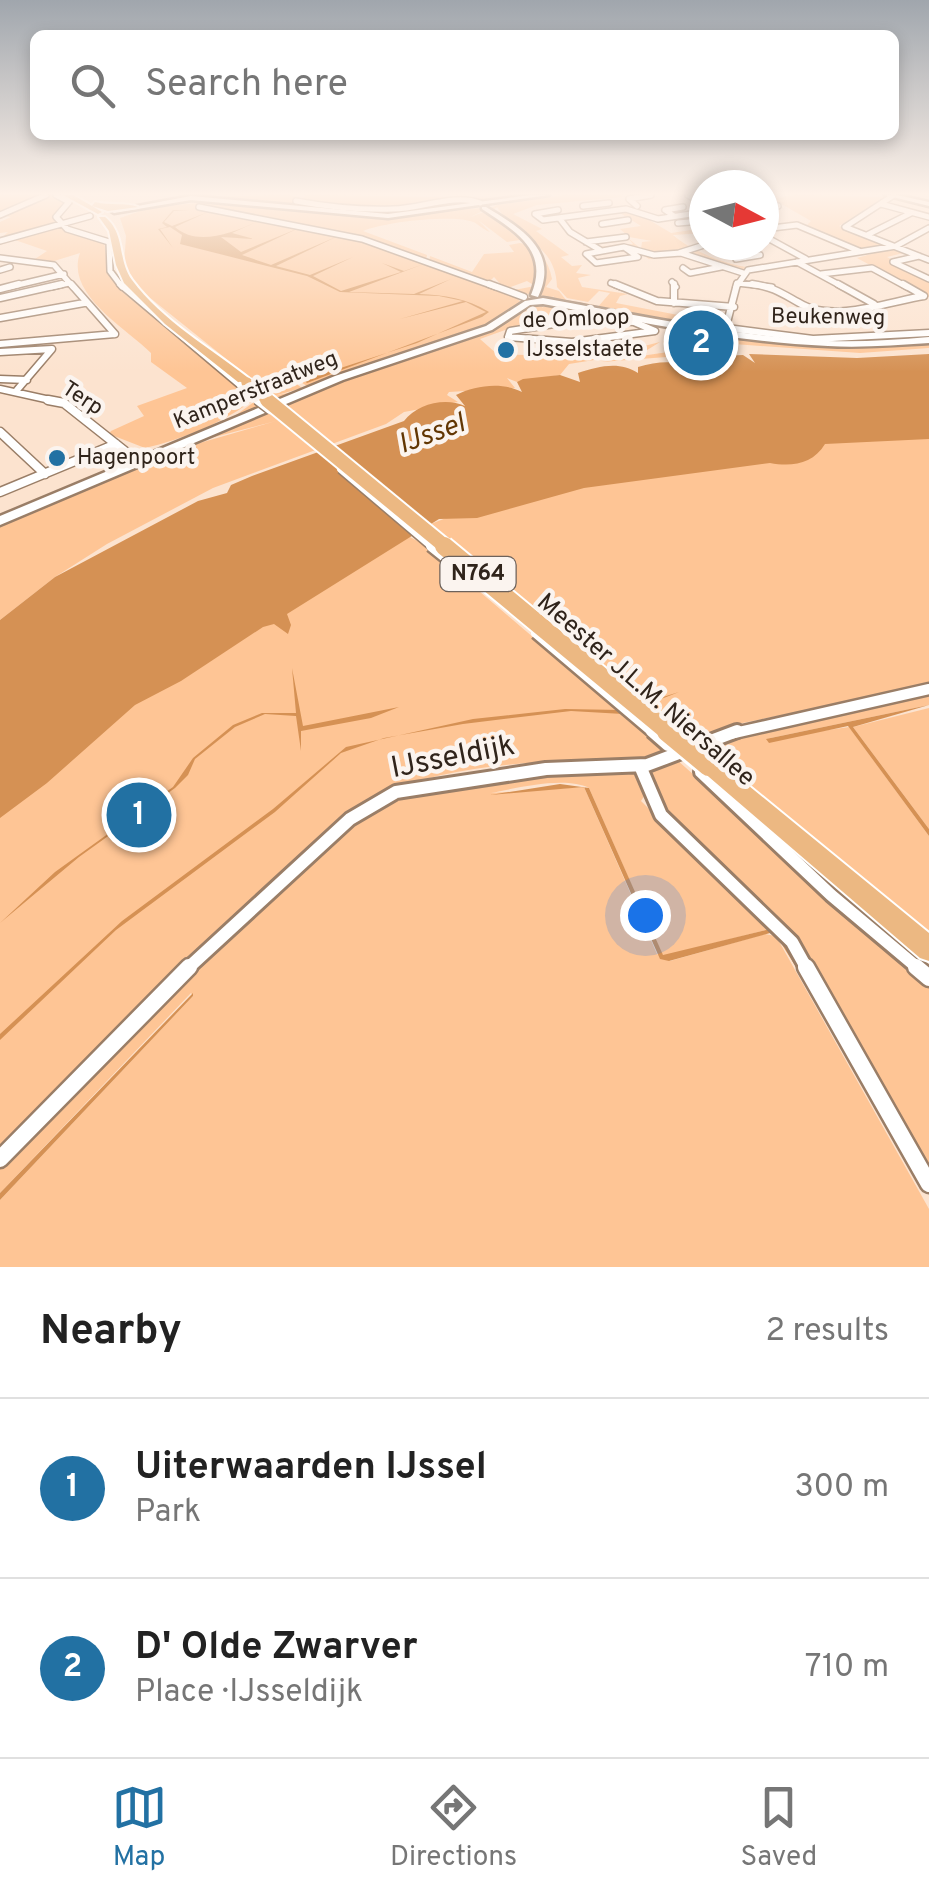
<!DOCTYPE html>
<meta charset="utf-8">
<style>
body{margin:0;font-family:Overpass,sans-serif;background:#f2f2f2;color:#222}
.compass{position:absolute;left:689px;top:170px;width:90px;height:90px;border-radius:50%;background:#fff;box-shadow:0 5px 15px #0003;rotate:97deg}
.you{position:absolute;left:645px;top:915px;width:35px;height:35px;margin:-25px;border:8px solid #fff;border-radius:50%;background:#1a73e8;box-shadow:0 0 0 15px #1a73e833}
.badge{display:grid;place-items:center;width:65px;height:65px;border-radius:50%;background:#2271a3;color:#fff;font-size:32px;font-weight:700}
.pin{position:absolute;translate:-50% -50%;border:5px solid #fff;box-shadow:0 2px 10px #0006}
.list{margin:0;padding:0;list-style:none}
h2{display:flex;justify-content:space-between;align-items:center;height:130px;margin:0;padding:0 40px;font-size:42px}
h2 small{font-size:32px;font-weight:400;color:#767676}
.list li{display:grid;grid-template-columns:65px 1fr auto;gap:30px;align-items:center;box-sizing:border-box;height:180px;padding:0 40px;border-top:2px solid #e0e0e0}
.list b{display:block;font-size:38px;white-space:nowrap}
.list p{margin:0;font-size:32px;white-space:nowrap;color:#767676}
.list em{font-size:32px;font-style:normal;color:#767676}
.icon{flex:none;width:55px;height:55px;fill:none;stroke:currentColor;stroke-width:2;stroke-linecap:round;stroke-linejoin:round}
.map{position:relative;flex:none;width:929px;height:1267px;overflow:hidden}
.search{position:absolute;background:#fff;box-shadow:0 5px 15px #0003;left:30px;right:30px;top:30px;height:110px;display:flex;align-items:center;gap:25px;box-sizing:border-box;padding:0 35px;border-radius:15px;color:#767676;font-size:38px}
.sheet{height:490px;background:#fff}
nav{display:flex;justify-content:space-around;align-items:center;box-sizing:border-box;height:140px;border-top:2px solid #e0e0e0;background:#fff;font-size:28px;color:#767676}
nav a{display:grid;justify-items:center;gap:5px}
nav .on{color:#2271a3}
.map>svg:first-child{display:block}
</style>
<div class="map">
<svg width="929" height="1267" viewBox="0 0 929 1267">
<rect width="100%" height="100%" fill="#fce3cf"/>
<path fill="#fec595" d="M0,195H53L67,203L54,217L56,222L0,239L8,232L0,233V222L11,217L0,215Z
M288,195L300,197L295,201C343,211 401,218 448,203L376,209L300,200L306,195L513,198L485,202L486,207L478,206L484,203L476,199L471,205L466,202L465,206L368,215L194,197Z
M565,195H621L623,197L537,205L513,214L542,229L536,231L569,255L561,257L572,266L582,265L576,273L591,275L578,278L582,287L628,294L620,296L616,303L709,321L722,330L597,308L610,293L599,291L588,302L567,298L557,287C556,243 517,239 497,207L493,210C517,228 547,249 552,279L546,287L559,291L566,300L595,305L551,301L554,296L547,300L541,295C557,242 518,242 491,208L497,205Z
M798,195L886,197L839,226L888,245L859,250L805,227L811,221L771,198Z
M221,201L362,217L481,208L485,210L468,218L486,211L520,240L507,242L478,220L490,232C483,230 477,222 470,221C448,215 384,222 363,231L427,255L426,261L513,295L523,304C468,343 374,360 307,386L296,379L265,390L139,289L124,265L126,236L120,218L152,207Z
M630,210L656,220L651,221L671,233L704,228V233L673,235C688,249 732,268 751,267C730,276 701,257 681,252C674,250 658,256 645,249L651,255L668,256L649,259L628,246L601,249L588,242L597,247L633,244L628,238L641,249L642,242L652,241L629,237L620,229L641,226L620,213L592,215Z
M60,227L104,241L109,273L120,290L247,394L215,416L239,401L294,382L302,388L270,397L305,389L225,423L254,402L249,403C218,425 183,439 145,448L109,434L111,431L144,416L137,406L187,388L151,362V353C126,328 65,294 80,253L51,262L35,259L47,251L15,240L0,245V242Z
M520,243L528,245C544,262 548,279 529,294L509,291L535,286L527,281L505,289L494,277L491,280L497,287L429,262L430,256L472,272L484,254L514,252L509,245Z
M895,247L903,253L887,257L929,279V297L857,258L871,254L801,262Z
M545,303L542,308L548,304L586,313L519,325L480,339L497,354C550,356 610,356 660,342L644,352L569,364L560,375L517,382L507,378L515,388L449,392L447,395L458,402L404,412L386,424L213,488L107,544L55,577L0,620V524L165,453L276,421L191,443L347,377L494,329L529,306Z
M686,328C769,344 845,350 929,342V348L860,353L734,344L719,353L601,362L668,352L663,342L671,331L683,334Z
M929,419V686L727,726L694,742L428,525L467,510Z
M408,536L425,545L671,755L652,761C561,760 457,759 373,798L0,1153V796L75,735Z
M929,691V705L766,739L849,727L929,836V940L700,746Z
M929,708V829L853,727Z
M676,759L929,985V1177L799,949L663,812L650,785L649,768Z
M635,769L646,793L641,801L770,929L663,956L589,788C565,776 517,788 491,793L584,787L657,954L670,961L765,934L776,936L929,1209V1267H0V1200L193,996L191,993L0,1193V1161C83,1077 166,992 253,911C299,868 348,812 409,793C477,771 564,773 635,769Z"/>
<path fill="#d59154" d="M173,210H191L174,211L164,222L172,226L208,212L175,227C198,248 236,231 261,220L232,233L254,239L221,237L241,252L299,228L242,255L271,265L338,236L276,266L310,275L353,257L313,276L341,291L401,272L382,263L404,271L424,264L349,292L414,294L451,279L419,294C444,295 467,298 489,312L482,317L307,383L304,380L417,343L486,312L466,302L400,319L463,301L439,296L340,292L307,276L180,244L182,235L170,227L160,229L173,248L158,229L167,227L162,223Z
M749,354L857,358L929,354V439L825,444C813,464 792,467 770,463L584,488L477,518L439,519L287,614L291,625L288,634L274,624L263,627L181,681L135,705L47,783L0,818V620L55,577L198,501L227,493L231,485L252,476L404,421C417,404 445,397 465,406L456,395C476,385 503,382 522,392L517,382L523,379L560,375L580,382L578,373C599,366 620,361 638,373V367C660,360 679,361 698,368L693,357L743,355L755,363Z
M292,668L303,726L399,707L371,718L301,731V751L296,716L265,714L235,727L195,759L188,775L175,788L79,857L0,923L55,872L173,787L193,758L233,725L262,713H296Z
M679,692L623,714L571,711L463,724L384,738L341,753L275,812L116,930L0,1040V1034L122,921L273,809L346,747L473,719L565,709L621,710Z
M929,705L853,727L929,829V836L848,726L769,743L766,739Z
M560,784L589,788L663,955L770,929L778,933L802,977L778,938L770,933L669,961L660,959L584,787L490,795Z
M193,993V996L0,1200V1193Z"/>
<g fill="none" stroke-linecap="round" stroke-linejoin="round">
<g stroke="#9a7e67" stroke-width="8">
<path id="street-far5" d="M56,195L69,202L56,217L67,229L109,242L110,271L122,287
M688,195L704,204
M894,195L845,227L929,260
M296,201C328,207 360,210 393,209C420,209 455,193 480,203
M881,204L929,217
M583,206L609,203
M637,206L629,199L651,195
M199,207L362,239L496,287
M764,208L778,206
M558,210L535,214L543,220L626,209L658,219L704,212
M0,215L46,195
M674,216L665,210L683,207
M560,219L570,232L600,250
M678,223L701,221
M602,224L628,220
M764,229L797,225L859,251
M867,235L911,213
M764,236L806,259
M0,241L90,216
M586,242L626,237
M711,245L739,257
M624,247L638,257L596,263L586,254Z
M624,247L654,255L681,253L743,273
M679,253L704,245
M919,256L893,262L929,279
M0,258L54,265L73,287
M736,259L760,255
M797,262L843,287
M683,268L690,273L721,267
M0,270L10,267
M821,274L872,268L907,287
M672,282L676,287
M611,283L621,287
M737,283L772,287
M9,287L64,274
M51,287L69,283
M736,287L748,270L896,246L929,228"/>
</g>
<g stroke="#9a7e67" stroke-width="9">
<path id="street-far4" d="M71,284L115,334
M120,284L240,385
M489,284L524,297
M615,284L657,301L734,307
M674,284V303
M752,284C775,287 784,295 803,305C834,322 891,301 924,296
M838,284L874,304
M903,284L924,296
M0,289L19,284
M0,298L62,284
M0,318L84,303
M585,319L634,322L655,331L572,342L508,337L510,331Z
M727,328L813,339L929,333
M724,334L737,284
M0,344L115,334
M0,352L52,349L17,390
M0,379L27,380
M0,389L59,402"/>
</g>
<g stroke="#9a7e67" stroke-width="11">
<path id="street-far3" d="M48,400L64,403L136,460
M0,432L45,474
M0,492L116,444"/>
</g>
<g stroke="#9a7e67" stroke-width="15">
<path id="street-far2" d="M730,734L929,689"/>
</g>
<g stroke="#9a7e67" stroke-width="18">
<path id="street-far1" d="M640,766L661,815L792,942L807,969
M701,772L831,895L919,969
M187,969L350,819L396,792L546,769L647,765L737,731"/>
</g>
<g stroke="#9a7e67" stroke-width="21">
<path id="street" d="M806,967L929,1184
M916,967L929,978
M0,1159L189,967"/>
</g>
<g stroke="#9a7e67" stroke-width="5">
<path id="secondary" d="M530,195H549L388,218L191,200L114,213L111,211L191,196L388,214Z
M885,195H897L929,202V206Z
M482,207H486C521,228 560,251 538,297L531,295C550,250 515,231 482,209Z
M543,298C637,315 732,336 828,341C862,342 895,340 929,337V343C895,345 862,348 828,346C732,342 637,321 543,304L530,305L492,330L343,380L0,525V516L335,376L486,326L525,301Z"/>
</g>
<g stroke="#fff" stroke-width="4">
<path id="primary" d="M63,195H73L92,206L95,202C110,206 126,202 138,207L108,211L92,206L102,212L98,214Z
M99,217H105C126,234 117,260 132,280C162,321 212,349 251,380V386H243L165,324L124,283L116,265L109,231Z
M709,756L716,759L929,933V961L920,958L702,771L699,765L702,759Z"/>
</g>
<use href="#street-far5" stroke="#fff" stroke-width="5"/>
<use href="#street-far4" stroke="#fff" stroke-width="6"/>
<use href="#street-far3" stroke="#fff" stroke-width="8"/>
<use href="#street-far2" stroke="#fff" stroke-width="10"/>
<use href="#street-far1" stroke="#fff" stroke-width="12"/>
<use href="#street" stroke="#fff" stroke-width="16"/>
<use href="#secondary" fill="#fff" fill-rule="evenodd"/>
<use href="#primary" fill="#ecb882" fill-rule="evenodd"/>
<g stroke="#9a7e67" stroke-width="9" stroke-linecap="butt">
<path id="street-bridge-far3" d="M240,385L260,402"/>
</g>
<g stroke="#9a7e67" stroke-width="11" stroke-linecap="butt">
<path id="street-bridge-far2" d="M257,400L270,410
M341,469L434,548"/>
</g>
<g stroke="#9a7e67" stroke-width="15" stroke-linecap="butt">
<path id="street-bridge-far1" d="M431,546L446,558
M536,633L655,734"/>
</g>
<g stroke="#9a7e67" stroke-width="18" stroke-linecap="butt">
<path id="street-bridge" d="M652,731L668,745"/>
</g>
<g stroke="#fff" stroke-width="14" stroke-linecap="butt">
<path id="primary-bridge-far3" d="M247,383L270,402"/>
</g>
<g stroke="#fff" stroke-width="18" stroke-linecap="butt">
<path id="primary-bridge-far2" d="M267,400L447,548"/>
</g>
<g stroke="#fff" stroke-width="22" stroke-linecap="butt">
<path id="primary-bridge-far1" d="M444,546L671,734"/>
</g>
<g stroke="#fff" stroke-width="28" stroke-linecap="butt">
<path id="primary-bridge" d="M668,731L709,765"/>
</g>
<use href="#street-bridge-far3" stroke="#fff" stroke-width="6"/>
<use href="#street-bridge-far2" stroke="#fff" stroke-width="8"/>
<use href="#street-bridge-far1" stroke="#fff" stroke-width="10"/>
<use href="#street-bridge" stroke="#fff" stroke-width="12"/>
<use href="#primary-bridge-far3" stroke="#ecb882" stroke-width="11"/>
<use href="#primary-bridge-far2" stroke="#ecb882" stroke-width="14"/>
<use href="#primary-bridge-far1" stroke="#ecb882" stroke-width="18"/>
<use href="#primary-bridge" stroke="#ecb882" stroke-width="22"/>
</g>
<linearGradient id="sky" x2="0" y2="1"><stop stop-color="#a0a6ad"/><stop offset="0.52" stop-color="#fef2e9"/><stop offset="1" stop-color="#fef2e9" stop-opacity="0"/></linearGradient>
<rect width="929" height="372" fill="url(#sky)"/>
<g fill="#2271a3" stroke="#fbf4ef" stroke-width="4">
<circle cx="506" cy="350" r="10"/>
<circle cx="57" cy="458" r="10"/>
</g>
<g text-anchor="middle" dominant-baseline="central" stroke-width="9" stroke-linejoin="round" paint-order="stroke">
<g font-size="22" fill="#30241b" stroke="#fbf4ef">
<text transform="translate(828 318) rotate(1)">Beukenweg</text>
<text transform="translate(576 320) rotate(-2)">de Omloop</text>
<text transform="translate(256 391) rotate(-22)">Kamperstraatweg</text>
<text transform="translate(82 399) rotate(33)">Terp</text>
</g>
<g font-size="22" fill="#30241b" stroke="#fbf4ef" text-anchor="start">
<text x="526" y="350">IJsselstaete</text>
<text x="77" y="458">Hagenpoort</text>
</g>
<rect fill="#fbf4ef" stroke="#6d625b" stroke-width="2.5" x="440.5" y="557" width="75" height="34" rx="8"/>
<g font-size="22" font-weight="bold" fill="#30241b">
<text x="478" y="574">N764</text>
</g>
<g font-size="25" fill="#30241b" stroke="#fbf4ef">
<text transform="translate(645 691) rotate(41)">Meester J.L.M. Niersallee</text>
</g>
<g font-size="28" font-style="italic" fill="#623603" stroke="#fbf4ef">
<text transform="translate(432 435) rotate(-20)">IJssel</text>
</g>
<g font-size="30" fill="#30241b" stroke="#fbf4ef">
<text transform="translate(453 758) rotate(-11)">IJsseldijk</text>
</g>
</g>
</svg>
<svg class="compass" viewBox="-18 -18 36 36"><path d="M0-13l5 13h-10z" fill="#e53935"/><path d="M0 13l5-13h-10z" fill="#767676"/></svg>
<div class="you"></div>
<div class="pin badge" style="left:139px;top:815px">1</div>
<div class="pin badge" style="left:701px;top:343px">2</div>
<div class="search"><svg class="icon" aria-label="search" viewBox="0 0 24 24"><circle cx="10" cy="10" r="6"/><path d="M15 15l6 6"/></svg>Search here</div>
</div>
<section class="sheet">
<h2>Nearby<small>2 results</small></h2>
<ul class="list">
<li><span class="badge">1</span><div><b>Uiterwaarden IJssel</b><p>Park</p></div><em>300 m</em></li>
<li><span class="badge">2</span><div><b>D' Olde Zwarver</b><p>Place · IJsseldijk</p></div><em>710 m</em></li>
</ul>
</section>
<nav>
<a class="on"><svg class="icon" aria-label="map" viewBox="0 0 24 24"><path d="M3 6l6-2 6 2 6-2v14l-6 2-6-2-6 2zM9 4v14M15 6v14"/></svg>Map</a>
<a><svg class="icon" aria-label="directions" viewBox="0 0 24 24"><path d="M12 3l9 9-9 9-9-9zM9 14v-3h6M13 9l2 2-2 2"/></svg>Directions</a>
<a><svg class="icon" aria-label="saved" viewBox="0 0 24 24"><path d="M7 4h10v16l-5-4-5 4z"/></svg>Saved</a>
</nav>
